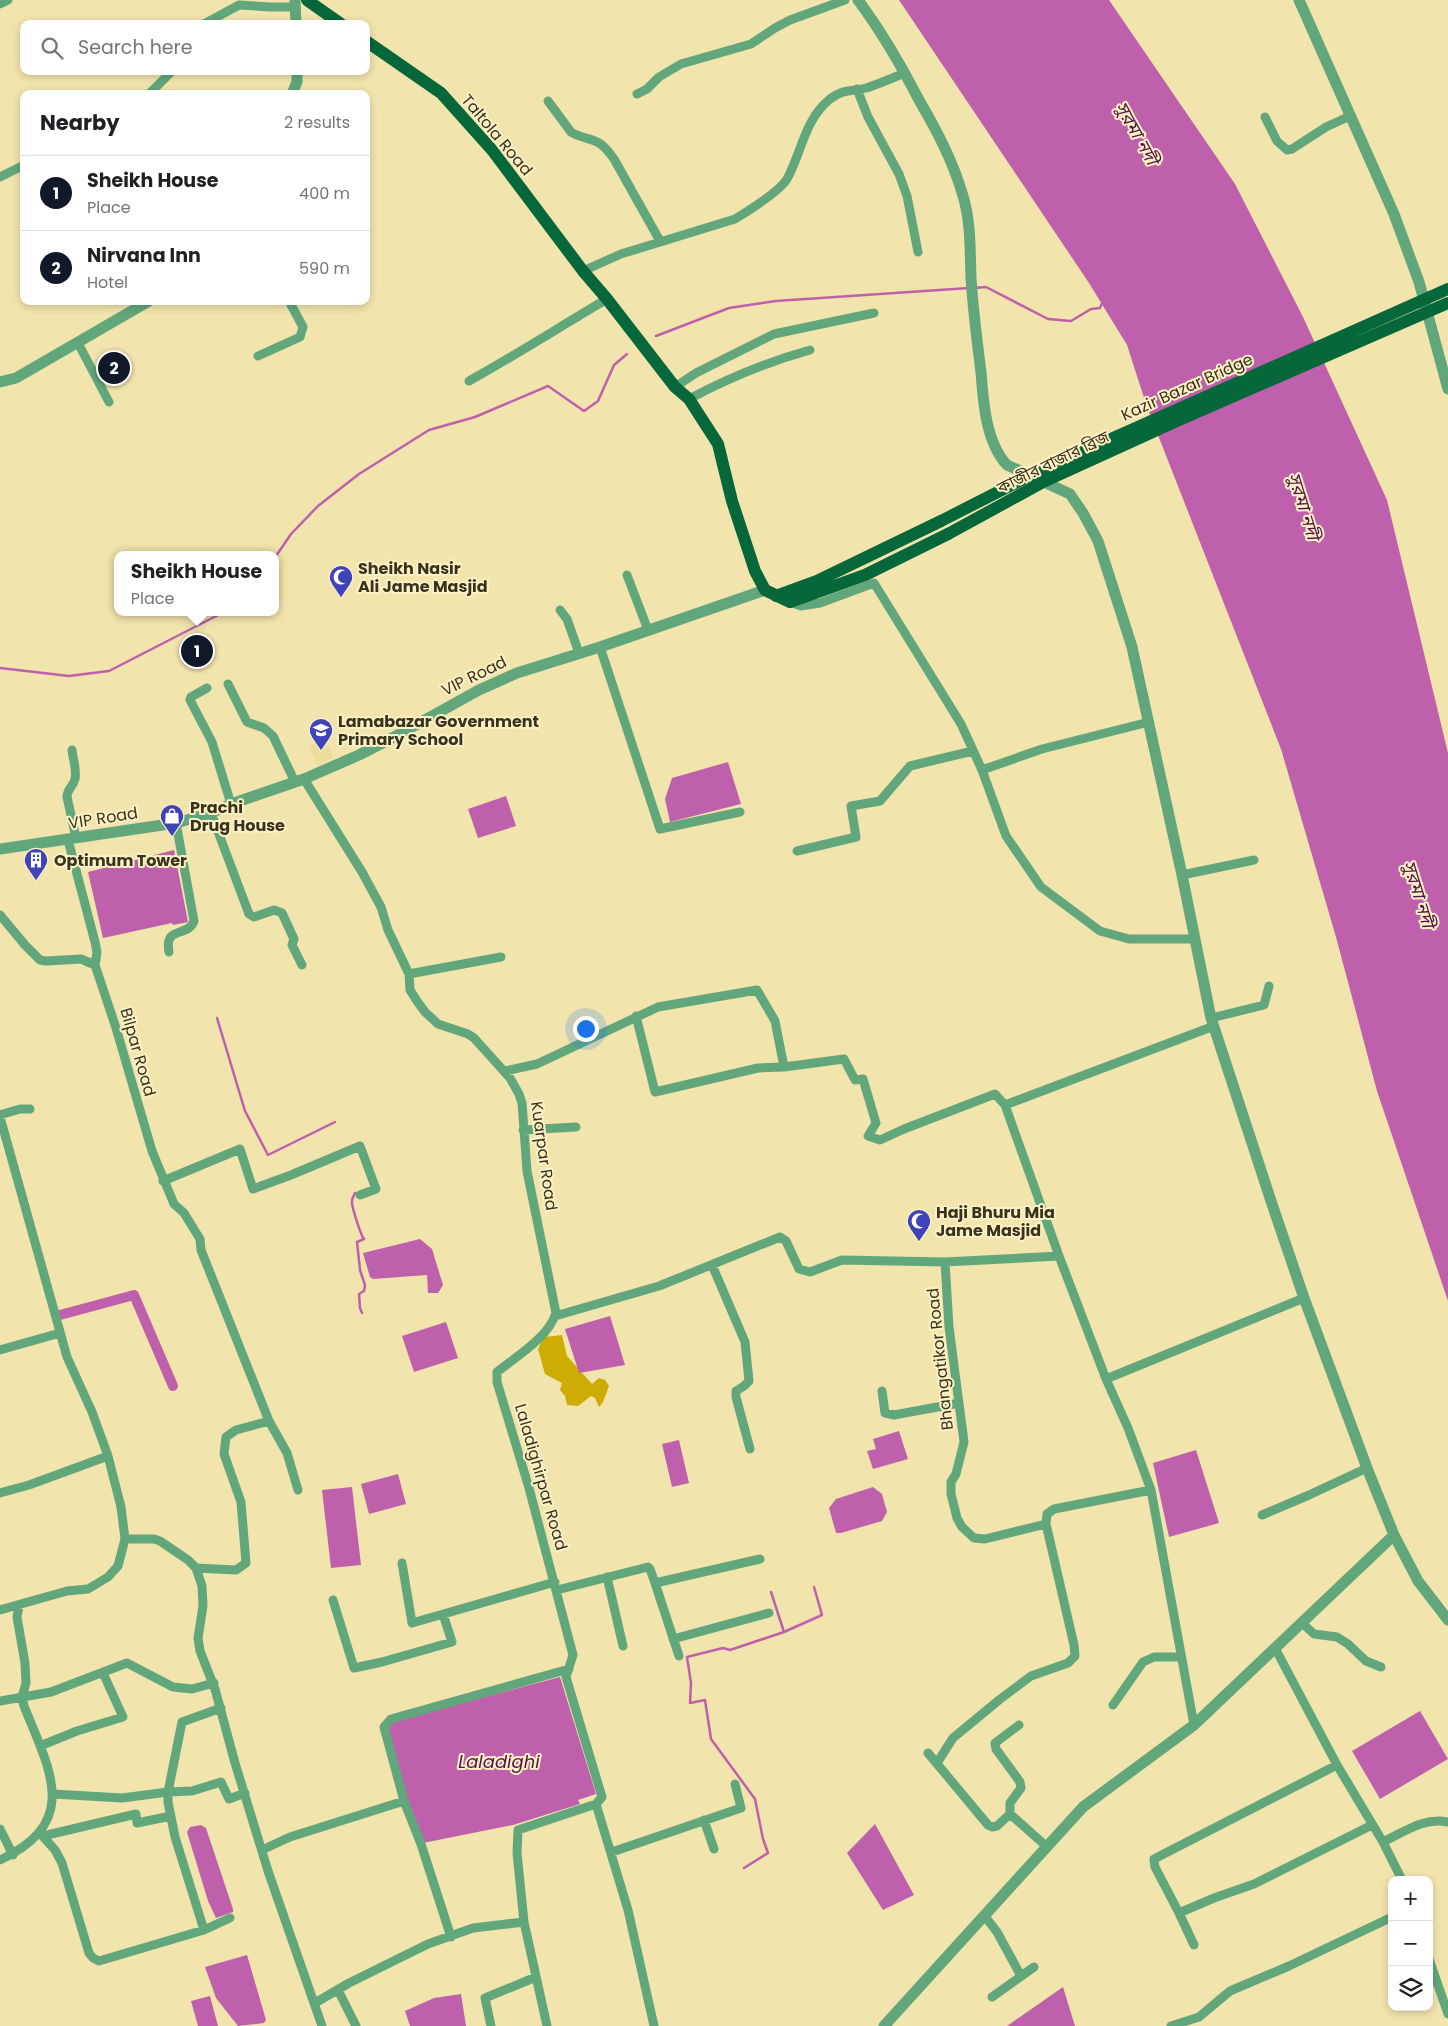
<!DOCTYPE html>
<meta charset="utf-8">
<style>
body{margin:0;font-family:Poppins,"Noto Sans Bengali",sans-serif;background:#f2f2f2;color:#202124}
.controls{position:absolute;right:15px;bottom:15px;display:grid;overflow:hidden;border-radius:10px;box-shadow:0 2px 8px #0003}
.controls button{width:45px;height:45px;display:grid;place-items:center;padding:0;border:0;border-bottom:1px solid #e0e0e0;background:#fff;color:#202124;font:25px sans-serif}
.you{position:absolute;left:585px;top:1028px;width:18px;height:18px;margin:-12px;border:4px solid #fff;border-radius:50%;background:#1a73e8;box-shadow:0 0 0 8px #1a73e833}
.badge{display:grid;place-items:center;width:32px;height:32px;border-radius:50%;background:#111827;color:#fff;font-size:16px;font-weight:700}
.pin{position:absolute;translate:-50% -50%;border:2px solid #fff;box-shadow:0 1px 5px #0006}
.popup{position:absolute;left:114px;top:551px;width:165px;height:65px;box-sizing:border-box;display:grid;place-content:center;border-radius:10px;background:#fff;filter:drop-shadow(0 1px 4px #0005);font-size:16px;white-space:nowrap;color:#757577}
.popup b{font-size:19px;color:#202124}
.popup::after{content:'';position:absolute;left:50%;top:100%;margin-left:-10px;border:10px solid transparent;border-top-color:#fff}
.list{margin:0;padding:0;list-style:none}
h2{display:flex;justify-content:space-between;align-items:center;height:65px;margin:0;padding:0 20px;font-size:21px}
h2 small{font-size:16px;font-weight:400;color:#757577}
.list li{display:grid;grid-template-columns:32px 1fr auto;gap:15px;align-items:center;box-sizing:border-box;height:75px;padding:0 20px;border-top:1px solid #e0e0e0}
.list b{display:block;font-size:19px;white-space:nowrap}
.list p{margin:0;font-size:16px;white-space:nowrap;color:#757577}
.list em{font-size:16px;font-style:normal;color:#757577}
.icon{flex:none;width:28px;height:28px;fill:none;stroke:currentColor;stroke-width:2;stroke-linecap:round;stroke-linejoin:round}
.map{position:relative;flex:none;width:1448px;height:2026px;overflow:hidden}
.search{position:absolute;background:#fff;box-shadow:0 2px 8px #0003;left:20px;top:20px;width:350px;height:55px;display:flex;align-items:center;gap:12px;box-sizing:border-box;padding:0 18px;border-radius:10px;color:#757577;font-size:19px}
.panel{position:absolute;background:#fff;box-shadow:0 2px 8px #0003;left:20px;top:90px;width:350px;height:215px;border-radius:10px}
.map>svg:first-child{display:block}
</style>
<div class="map">
<svg width="1448" height="2026" viewBox="0 0 1448 2026">
<rect width="100%" height="100%" fill="#f2e4ad"/>
<path fill="#ecdc9d" d="M324,738L334,757L318,765L309,746Z"/>
<path fill="#cdac03" d="M562,1335L567,1356L592,1384L599,1378L605,1380L609,1386L603,1402L599,1407L595,1398L591,1396L578,1406L567,1405L565,1396L560,1390L562,1383L545,1374L538,1349L544,1337Z"/>
<path fill="#bf60ac" d="M899,0H1109L1235,184L1303,317L1387,500L1448,753V1301L1377,1091L1336,937L1281,749L1147,407L1127,345L1089,283Z
M728,762L741,804L670,822L665,799L672,778Z
M506,796L516,826L478,838L468,809Z
M174,850L188,922L173,925L172,923L103,938L88,872Z
M420,1239L432,1249L443,1285L438,1293H428L427,1275L373,1279L370,1277L363,1253Z
M610,1316L625,1365L579,1373L565,1329Z
M446,1322L458,1358L414,1372L402,1336Z
M899,1431L908,1459L873,1469L867,1451L876,1449L873,1439Z
M679,1440L689,1483L672,1487L662,1444Z
M1196,1450L1219,1523L1169,1537L1153,1463Z
M398,1474L406,1504L369,1514L361,1484Z
M352,1487L361,1565L331,1568L322,1490Z
M873,1487L882,1494L887,1512L882,1521L841,1533H836L829,1508L836,1499Z
M560,1677L596,1794L578,1800L580,1804L513,1825L423,1843L406,1798L388,1728L393,1721Z
M1420,1711L1448,1759L1380,1799L1352,1751Z
M875,1824L914,1895L883,1910L847,1853Z
M201,1825L206,1828L233,1909V1912L216,1918L208,1901L187,1832L190,1827Z
M247,1955L266,2020L264,2023L238,2026L216,1998L205,1967Z
M1063,1987L1075,2026H1007Z
M461,1994L466,2026H410L405,2011L434,1998Z
M210,1996L218,2026H198L191,2001Z"/>
<g fill="none" stroke-linecap="round" stroke-linejoin="round">
<path stroke="#bf60ac" stroke-width="2.5" d="M974,288L986,287L1048,319L1071,321L1091,309L1100,308L1103,301
M656,336L729,308L776,301L969,288
M276,556L291,534L318,506L359,474L429,430L475,417L548,386L584,411L598,401L614,365L627,354
M0,668L69,676L109,671L224,612
M217,1018L245,1111L268,1155L335,1122
M355,1193C354,1196 352,1198 352,1201C351,1205 361,1236 364,1239L357,1242L360,1270L365,1285L364,1291L359,1294L360,1308L362,1313
M771,1592L784,1632L822,1615L814,1587
M744,1868L768,1853L763,1839L755,1799L711,1739L705,1700L690,1703L691,1683L687,1657L723,1648L730,1650L784,1632"/>
<path stroke="#bf60ac" stroke-width="10" d="M60,1315L134,1295L173,1386"/>
<path stroke="#62a77c" stroke-width="9" d="M0,4L8,0
M204,24L239,5L270,7H295
M857,89L868,117L899,174L907,196L918,252
M149,94L172,71
M637,94L647,89L659,77L681,64L751,44L775,28L790,20L845,0
M548,101L571,132C580,138 591,138 599,143C606,147 610,154 614,159L660,241
M1265,117L1277,141L1287,150L1292,149L1326,127L1350,116
M0,177L24,165
M583,271L621,254L735,219C748,211 780,191 787,179C802,152 804,120 830,99C845,88 851,92 866,88C879,84 892,78 905,73
M78,343L109,402
M258,356L300,337L303,327L289,301
M469,381C516,355 561,326 607,299
M675,387L696,373L774,334L874,313
M689,399C728,378 767,362 810,350
M627,575L648,630
M790,602L801,606L820,603L874,583L961,724L982,770L1006,836L1041,887L1100,931L1129,939H1195
M560,610L567,619L579,653
M600,647L660,829L740,812
M228,684L247,722L264,728L273,736L295,782
M207,688L191,697L190,700L212,742L231,804
M72,750C73,759 77,771 75,779C73,787 67,789 67,797L76,838
M982,770L1042,749L1149,722
M304,779L362,872L381,907L388,930L409,974L410,990L417,1001L425,1012L438,1024L468,1034L474,1038L510,1078L519,1094L522,1103L527,1171L556,1313C548,1338 517,1356 497,1372V1382L529,1488L573,1655L566,1677L602,1797L596,1804L628,1910L654,2026
M211,813L249,914L254,917L274,910L282,913L294,939L292,945L302,965
M68,840L95,942L97,952L95,965
M797,851L856,837L851,806L880,801L910,766L973,751
M1182,875L1254,860
M0,915L25,945L40,960L46,961L81,959L95,965L116,1028L152,1151L174,1204L184,1213L200,1239L201,1250L269,1421L287,1453L298,1490
M169,952C164,925 188,938 194,921L176,823
M409,974L501,957
M636,1016L655,1092L758,1068L784,1067L844,1059L855,1080L863,1079L876,1123L868,1136L880,1140L904,1129L995,1094L1005,1105L1059,1256L1106,1379L1128,1428L1151,1490L1194,1725
M1211,1018L1264,1005L1269,986
M505,1071L537,1064L658,1007L757,990L775,1021L784,1067
M1005,1105L1214,1026
M0,1115L20,1109H30
M0,1117L67,1357L92,1412L108,1456L121,1507L125,1539L118,1566L108,1577L88,1589L67,1591L0,1610
M523,1130L576,1127
M163,1181L240,1149L253,1189L291,1175L360,1146L376,1189L360,1195
M945,1262L949,1327L964,1442L956,1474L951,1482V1494L957,1518L962,1527L974,1538L985,1539L1046,1524
M712,1265L745,1342L749,1381L744,1386L736,1391V1397L750,1449
M555,1316L659,1286L780,1237L786,1241L799,1269L810,1272L842,1260L945,1262L1059,1256
M0,1350L60,1333
M1106,1379L1304,1298
M882,1391L885,1413L894,1415L959,1403
M0,1493L29,1485L108,1456
M1262,1515L1309,1495L1367,1468
M125,1539H154L160,1541L188,1560L196,1568L202,1586L203,1606L198,1638L200,1651L215,1689L235,1763L268,1871L322,2026
M402,1563L412,1623L555,1582
M196,1568L236,1570L246,1563L241,1502L224,1454L226,1437L236,1430L269,1421
M607,1577L623,1646
M655,1583L679,1656
M557,1590L648,1567L650,1569L655,1583L760,1559
M333,1600L354,1668L382,1662L452,1642L443,1614
M1301,1622L1314,1634L1337,1637L1348,1644L1366,1661L1381,1667
M673,1639L769,1613
M1275,1648L1337,1765L1383,1842L1402,1880
M0,1701L51,1692L127,1663L173,1687L192,1689L214,1683
M1113,1705L1143,1662L1154,1657H1181
M1019,1725L995,1743L996,1749L1020,1782L1021,1788L1010,1803V1814L1046,1846
M40,1746L77,1731L123,1717L103,1673
M928,1753L988,1825L992,1827L997,1826L1010,1814
M937,1763L953,1738L999,1700L1031,1676L1068,1663L1075,1656L1074,1645L1046,1524L1047,1514L1054,1509L1151,1490
M53,1794L122,1798L168,1792L192,1791L221,1782L229,1799L245,1793
M704,1820L714,1849
M0,1829L13,1855
M39,1832L55,1850L62,1863L89,1953L93,1958L99,1961L204,1930L230,1918
M43,1836L136,1814L137,1823L171,1816
M1383,1842C1404,1832 1424,1817 1448,1822
M262,1850L290,1837L404,1801
M612,1852L741,1808L735,1784
M0,1860C82,1822 49,1769 24,1706L22,1697L26,1683L25,1663L17,1617L19,1606
M1179,1913L1155,1867L1154,1859L1337,1765
M984,1915L997,1932L1021,1976
M204,1930L175,1837L168,1802V1792L182,1722L221,1708
M451,1937L421,1844L404,1801L384,1727L391,1719L569,1669
M1194,1945L1179,1913L1214,1898L1254,1884L1372,1825
M1429,1959L1448,2014
M338,1990L356,2026
M992,1997L1034,1967
M315,2003L349,1983L428,1944L473,1928L524,1922
M491,2026L485,1998L536,1977
M547,2026L524,1922L517,1853L518,1830L596,1804
M1171,2026L1199,2017L1230,1991L1289,1966L1392,1917"/>
<path stroke="#62a77c" stroke-width="11" d="M295,0L296,24
M858,0C881,31 901,65 919,100C937,131 953,161 963,196C971,222 970,251 971,278C973,310 977,341 981,372C983,401 986,443 1007,465L1070,494L1083,513L1098,541L1132,647L1182,875L1211,1018L1272,1204L1304,1298L1367,1468L1394,1535L1194,1725L1083,1807L884,2026
M1299,0L1394,214L1419,282L1448,389
M292,94L297,82V71
M0,382L16,378L149,301
M0,849L176,823L211,813L231,804L304,779L359,755L394,737L479,690L517,673L600,647L765,590
M1394,1535L1418,1581L1448,1620"/>
<path stroke="#06673a" stroke-width="12" d="M307,0L341,24
M366,41L441,93L492,150L583,271L607,299L675,387L689,399L718,444L732,501L755,571L765,590L790,602L865,575L948,534
M776,596L817,581L941,521"/>
<path stroke="#06673a" stroke-width="12" d="M941,521L1039,471L1448,289
M948,534L1045,481L1179,420L1448,303"/>
</g>
<defs>
<g id="mosque-pin" transform="scale(1.25)"><path d="M0 17L-7.5 6A9.5 9.5 0 1 1 7.5 6Z" fill="#4044b9" stroke="#fcf1c5"/><path d="M3.5-4.9A6 6 0 1 0 3.5 4.9A5 5 0 1 1 3.5-4.9Z" fill="#fff"/></g>
<g id="school-pin" transform="scale(1.25)"><path d="M0 17L-7.5 6A9.5 9.5 0 1 1 7.5 6Z" fill="#4044b9" stroke="#fcf1c5"/><path d="M0-5L7-2L0 1L-7-2ZM-4 1L0 2.5L4 1V4Q0 6-4 4Z" fill="#fff"/></g>
<g id="shop-pin" transform="scale(1.25)"><path d="M0 17L-7.5 6A9.5 9.5 0 1 1 7.5 6Z" fill="#4044b9" stroke="#fcf1c5"/><path d="M-5-2.5h2.3a2.7 3.5 0 0 1 5.4 0H5L5.5 6h-11ZM-1.5-2.5h3a1.5 2.3 0 0 0-3 0Z" fill="#fff"/></g>
<g id="building-pin" transform="scale(1.25)"><path d="M0 17L-7.5 6A9.5 9.5 0 1 1 7.5 6Z" fill="#4044b9" stroke="#fcf1c5"/><path d="M-4-6H4V6H1V3H-1V6H-4ZM-2.5-4.3h1.7v1.8h-1.7ZM.8-4.3h1.7v1.8H.8ZM-2.5-1h1.7V.8h-1.7ZM.8-1h1.7V.8H.8Z" fill="#fff"/></g>
</defs>
<g fill-rule="evenodd">
<use href="#mosque-pin" x="341" y="577"/>
<use href="#school-pin" x="321" y="730"/>
<use href="#shop-pin" x="172" y="816"/>
<use href="#building-pin" x="36" y="860"/>
<use href="#mosque-pin" x="919" y="1221"/>
</g>
<g text-anchor="middle" dominant-baseline="central" stroke-width="4" stroke-linejoin="round" paint-order="stroke">
<g font-size="16" fill="#39331d" stroke="#fcf1c5">
<text transform="translate(497 135) rotate(50)">Taltola Road</text>
<text transform="translate(1187 387) rotate(-24)">Kazir Bazar Bridge</text>
<text transform="translate(1053 462) rotate(-26)">কাজীর বাজার ব্রিজ</text>
<text transform="translate(474 676) rotate(-26)">VIP Road</text>
<text transform="translate(103 818) rotate(-9)">VIP Road</text>
<text transform="translate(138 1052) rotate(74)">Bilpar Road</text>
<text transform="translate(544 1156) rotate(82)">Kuarpar Road</text>
<text transform="translate(940 1359) rotate(-96)">Bhangatikor Road</text>
<text transform="translate(541 1477) rotate(74)">Laladighirpar Road</text>
</g>
<g font-size="16" font-weight="bold" fill="#39331d" stroke="#fcf1c5" text-anchor="start">
<text x="358" y="568">Sheikh Nasir<tspan x="358" dy="18">Ali Jame Masjid</tspan></text>
<text x="338" y="721">Lamabazar Government<tspan x="338" dy="18">Primary School</tspan></text>
<text x="190" y="807">Prachi<tspan x="190" dy="18">Drug House</tspan></text>
<text x="54" y="860">Optimum Tower</text>
<text x="936" y="1212">Haji Bhuru Mia<tspan x="936" dy="18">Jame Masjid</tspan></text>
</g>
<g font-size="18" font-style="italic" fill="#511447" stroke="#fcf1c5">
<text transform="translate(1137 133) rotate(61)">সুরমা নদী</text>
<text transform="translate(1304 506) rotate(73)">সুরমা নদী</text>
<text transform="translate(1419 894) rotate(73)">সুরমা নদী</text>
<text x="499" y="1761">Laladighi</text>
</g>
</g>
</svg>
<div class="controls">
<button>+</button>
<button>−</button>
<button><svg class="icon" aria-label="layers" viewBox="0 0 24 24"><path d="M12 4l9 5-9 5-9-5zM3 14l9 5 9-5"/></svg></button>
</div>
<div class="you"></div>
<div class="pin badge" style="left:197px;top:651px">1</div>
<div class="popup"><b>Sheikh House</b>Place</div>
<div class="pin badge" style="left:114px;top:368px">2</div>
<div class="search"><svg class="icon" aria-label="search" viewBox="0 0 24 24"><circle cx="10" cy="10" r="6"/><path d="M15 15l6 6"/></svg>Search here</div>
<section class="panel">
<h2>Nearby<small>2 results</small></h2>
<ul class="list">
<li><span class="badge">1</span><div><b>Sheikh House</b><p>Place</p></div><em>400 m</em></li>
<li><span class="badge">2</span><div><b>Nirvana Inn</b><p>Hotel</p></div><em>590 m</em></li>
</ul>
</section>
</div>
